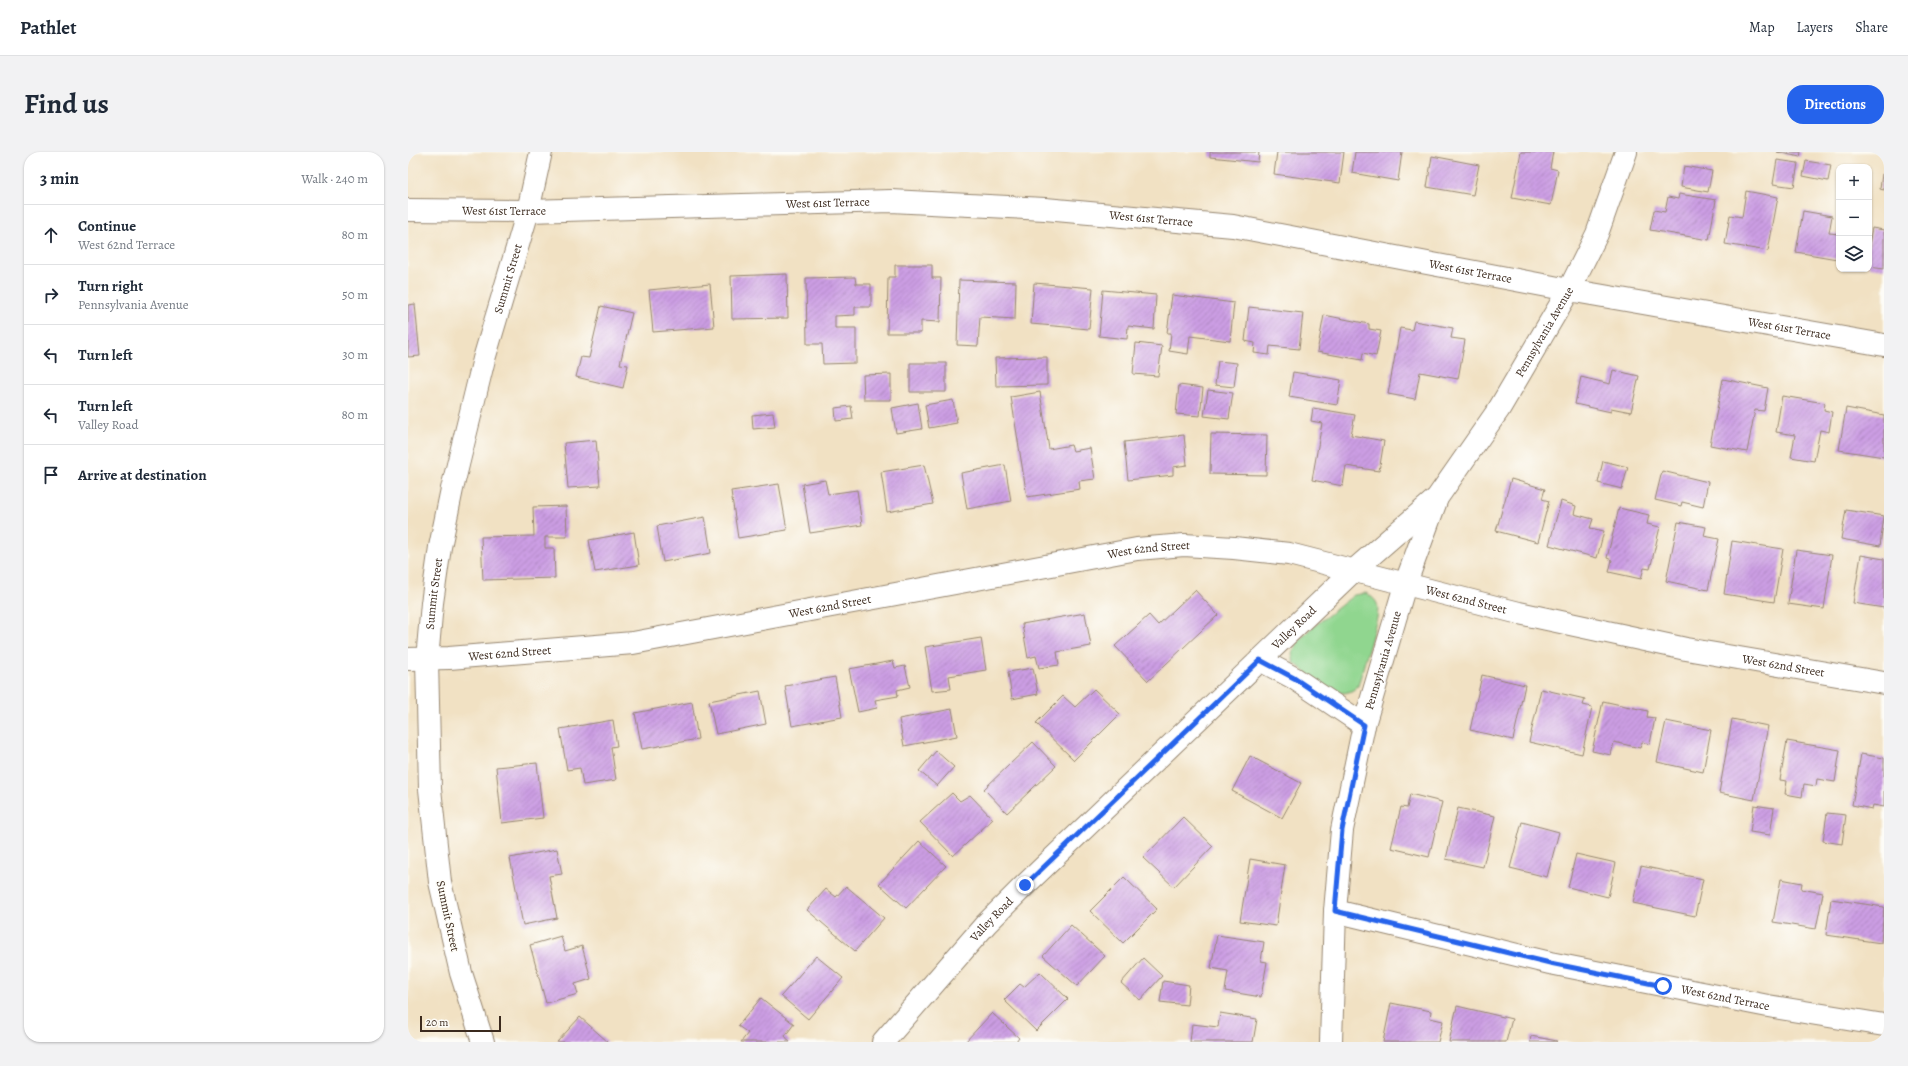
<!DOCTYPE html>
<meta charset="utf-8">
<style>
body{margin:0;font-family:Alegreya,serif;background:#f2f2f3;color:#1f2937}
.controls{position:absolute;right:12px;top:12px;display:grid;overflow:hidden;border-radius:8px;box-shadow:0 1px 3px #0004}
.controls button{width:36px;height:36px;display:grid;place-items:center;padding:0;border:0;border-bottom:1px solid #e0e1e3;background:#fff;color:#1f2937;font:20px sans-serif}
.scale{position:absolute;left:12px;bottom:10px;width:81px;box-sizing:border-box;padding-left:4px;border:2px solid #3b2a1e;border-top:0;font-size:11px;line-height:14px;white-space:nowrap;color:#3b2a1e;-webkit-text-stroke:3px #fdfcf7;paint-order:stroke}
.stop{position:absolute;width:12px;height:12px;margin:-9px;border:3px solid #2563eb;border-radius:50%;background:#fff}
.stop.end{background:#2563eb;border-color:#fff;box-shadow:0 1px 4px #0008}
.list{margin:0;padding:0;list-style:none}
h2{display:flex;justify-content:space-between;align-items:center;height:52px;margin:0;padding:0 16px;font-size:17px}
h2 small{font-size:13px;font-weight:400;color:#747a83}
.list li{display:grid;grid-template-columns:26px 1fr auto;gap:12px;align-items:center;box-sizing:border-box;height:60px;padding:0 16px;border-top:1px solid #e0e1e3}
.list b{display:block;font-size:15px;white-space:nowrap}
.list p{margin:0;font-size:13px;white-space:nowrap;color:#747a83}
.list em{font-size:13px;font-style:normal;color:#747a83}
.icon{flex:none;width:22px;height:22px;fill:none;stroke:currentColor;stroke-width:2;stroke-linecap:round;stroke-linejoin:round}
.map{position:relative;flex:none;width:1476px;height:890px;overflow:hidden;border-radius:16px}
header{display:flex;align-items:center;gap:24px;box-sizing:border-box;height:56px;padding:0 20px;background:#fff;border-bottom:1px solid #e0e1e3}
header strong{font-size:19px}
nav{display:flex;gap:22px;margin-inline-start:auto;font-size:14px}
.intro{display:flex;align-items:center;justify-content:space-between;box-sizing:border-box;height:96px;padding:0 24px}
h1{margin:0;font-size:28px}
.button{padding:10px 18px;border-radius:16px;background:#2563eb;color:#fff;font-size:14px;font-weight:700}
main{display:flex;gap:24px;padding:0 24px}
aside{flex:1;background:#fff;border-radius:16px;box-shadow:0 1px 3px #0004}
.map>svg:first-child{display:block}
</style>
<header>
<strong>Pathlet</strong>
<nav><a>Map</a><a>Layers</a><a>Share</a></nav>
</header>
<div class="intro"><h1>Find us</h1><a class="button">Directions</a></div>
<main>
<aside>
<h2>3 min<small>Walk · 240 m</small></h2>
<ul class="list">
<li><svg class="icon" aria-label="ahead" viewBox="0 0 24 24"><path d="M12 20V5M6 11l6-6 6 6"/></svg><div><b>Continue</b><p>West 62nd Terrace</p></div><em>80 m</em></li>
<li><svg class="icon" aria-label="right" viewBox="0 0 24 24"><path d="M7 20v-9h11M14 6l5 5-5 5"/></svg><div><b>Turn right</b><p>Pennsylvania Avenue</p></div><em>50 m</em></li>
<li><svg class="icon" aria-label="left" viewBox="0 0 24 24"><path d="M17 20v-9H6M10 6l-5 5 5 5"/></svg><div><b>Turn left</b></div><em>30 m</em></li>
<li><svg class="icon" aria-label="left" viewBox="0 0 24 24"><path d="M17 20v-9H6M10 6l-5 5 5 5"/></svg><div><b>Turn left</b><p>Valley Road</p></div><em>80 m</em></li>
<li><svg class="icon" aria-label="arrive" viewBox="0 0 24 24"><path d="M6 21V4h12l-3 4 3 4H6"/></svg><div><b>Arrive at destination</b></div></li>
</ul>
</aside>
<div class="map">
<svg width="1476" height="890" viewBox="0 0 1476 890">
<defs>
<pattern id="building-hatch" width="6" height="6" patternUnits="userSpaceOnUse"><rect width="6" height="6" fill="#cc9ee4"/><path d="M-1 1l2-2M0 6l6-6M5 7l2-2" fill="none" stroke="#a781b8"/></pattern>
</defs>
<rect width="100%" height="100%" fill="#fdfcf7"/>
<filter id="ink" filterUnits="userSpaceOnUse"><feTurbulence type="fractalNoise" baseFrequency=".025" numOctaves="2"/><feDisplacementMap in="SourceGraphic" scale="8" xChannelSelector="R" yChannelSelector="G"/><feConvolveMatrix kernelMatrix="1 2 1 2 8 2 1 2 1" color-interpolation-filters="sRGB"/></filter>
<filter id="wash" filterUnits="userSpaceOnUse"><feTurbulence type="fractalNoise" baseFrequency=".012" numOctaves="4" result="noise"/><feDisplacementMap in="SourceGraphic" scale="16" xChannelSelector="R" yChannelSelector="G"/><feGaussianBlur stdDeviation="0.9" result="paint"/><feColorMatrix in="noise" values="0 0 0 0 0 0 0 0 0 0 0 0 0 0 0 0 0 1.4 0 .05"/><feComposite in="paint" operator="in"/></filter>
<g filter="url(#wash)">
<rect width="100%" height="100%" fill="#f1e1c3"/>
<path fill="#90d68f" stroke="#668056" d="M958,441C970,449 971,452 969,466L950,534C929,555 904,523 886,511L884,502L889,491L900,479L946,443Z"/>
<g id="blocks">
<path fill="url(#building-hatch)" d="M802,0H851L850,10L802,5Z
M869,0H936L932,31L866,22Z
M947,0H994L990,29L944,21Z
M1113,0H1145L1142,16L1150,18L1143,53L1104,46Z
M1369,0H1393L1392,5Z
M1024,4L1071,13L1065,43L1019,35Z
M1369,8L1390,11L1386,35L1365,32Z
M1398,9L1423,13L1420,29L1395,24Z
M1276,14L1304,19L1300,40L1273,35Z
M1474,22L1476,23V38L1472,37Z
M1338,39L1370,45L1360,99L1317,92L1322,63L1334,65Z
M1271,42L1308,48L1301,88L1242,78L1246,58L1257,60L1260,45L1270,47Z
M1395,59L1424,64L1421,81L1431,82L1429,107L1388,100Z
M1464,76L1476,78V117L1461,115V92Z
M487,113H524V126H533L532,170L513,169V181H479L480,125H487Z
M379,122L380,166L324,167L323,124Z
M447,125L448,132H463V155H447V163L427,164V176H448V211L415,212L414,192H399L398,126Z
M551,128L608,130L607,167L572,165L570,194L549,193Z
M626,131L685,136L681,177L623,172Z
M302,132L306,175L245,180L241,138Z
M695,138L748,143L746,177L720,174L719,187L691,184Z
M764,143L826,151L822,189L782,184L780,202L761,199L763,181H759Z
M7,152L12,204L0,205V153Z
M193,154L224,161L212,212L220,213L215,236L168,225L173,205L181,206Z
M841,155L895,161L891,197L862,194L861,203L846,201L847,191L837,189Z
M916,163L961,172V177L973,179L968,204L955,201L954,208L909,200Z
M1006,169L1045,176L1043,186L1057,188L1050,227L1012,220L1007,247L980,242L992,176L1004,178Z
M728,191L754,194L750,224L725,222Z
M639,205V233L588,234L587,206Z
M810,209L829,211L826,235L807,233Z
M502,211H538V240H502Z
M1205,218L1231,224L1223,260L1203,256V260L1167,252L1173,225L1202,232Z
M885,220L933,228L929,253L881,245Z
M483,222V248H456L455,223Z
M1315,227L1360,236L1356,259L1347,258L1339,300L1302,293Z
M771,233L795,236L792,264L768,262Z
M800,238L825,241L821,267L796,264Z
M632,240L641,297L663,293L665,299L682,296L687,327L671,329L672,337L619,345L603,245Z
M1374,244L1417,251L1416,258L1424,260L1421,280L1412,278L1406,309L1383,305L1387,283L1368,280Z
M545,248L549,271L521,276L517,253Z
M510,251L514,277L488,281L484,256Z
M443,254L445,267L428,269L427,256Z
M905,256L947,263L943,283L976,289L971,319L938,314L935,334L904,328L914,271L903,269Z
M1438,256L1476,263V305L1431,298Z
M365,261L367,275L345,277L344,263Z
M803,282L859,283L858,323L802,322Z
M776,283L779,313L765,315V323L720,328L716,290Z
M188,288L192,334L160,336L156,291Z
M1195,309L1220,315L1214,337L1190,331Z
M516,313L525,352L479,360L473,320Z
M597,313L603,349L559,357L553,321Z
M1254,319L1300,330L1295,355L1274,350L1273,354L1247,348Z
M1103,327L1137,337L1134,347L1141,349L1130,390L1088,379Z
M417,328L420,342L449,338L454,373L402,381L394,332Z
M371,332L379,378L330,386L323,339Z
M1153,349L1168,354L1166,362L1185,367L1182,376L1196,379L1189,406L1141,393Z
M158,354L159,385H137V396H146L147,426L75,428L73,385L126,384L125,355Z
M1211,356L1241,363L1239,372L1252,375L1242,417L1236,416L1233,427L1201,420L1204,408L1199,406Z
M1438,358L1476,364L1472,394L1433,387Z
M297,365L303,401L255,410L249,374Z
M1270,370L1298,375L1296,384L1311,387L1300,438L1258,429Z
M226,380L231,413L187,420L181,388Z
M1324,389L1375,397L1366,450L1316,442Z
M1388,398L1424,403L1416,457L1380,452Z
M1453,403L1476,407V456L1445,451Z
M787,438L810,463L740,529L707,494L741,463L750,473Z
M677,461L683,494L649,500L651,513L631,516L628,504L620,506L614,472Z
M573,486L578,518L541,524L543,537L524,539L517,495Z
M485,509L487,516L497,514L502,535L489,538L490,544L467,548L469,556L450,560L441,517Z
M625,516L630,542L604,547L600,520Z
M1074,523L1117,533L1105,588L1062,578Z
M427,525L434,565L384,574L377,534Z
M686,537L712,562L666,608L628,571L655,544L667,555Z
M1133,537L1177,547L1175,553L1184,555L1174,602L1121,590Z
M352,539L358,572L308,582L301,549Z
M1195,549L1240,559L1239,565L1247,566L1242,592L1234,590L1232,596L1206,590L1203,603L1184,599Z
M284,550L290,587L234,597L227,561Z
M544,557L549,584L496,594L491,567Z
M1324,567L1360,574L1346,648L1311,641Z
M205,568L209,594L203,595L208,628L175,633L172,616L159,618L152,577Z
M1258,569L1303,578L1295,620L1249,610Z
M1379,589L1432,598L1427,630L1409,627L1408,634L1396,632L1394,645L1377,642L1379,629L1372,628Z
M625,590L648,614L599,661L576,637Z
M528,599L546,615L529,634L511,619Z
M1453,602L1476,606V655L1465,653L1464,657L1444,653Z
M842,604L893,631L874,666L824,639Z
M129,611L135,666L94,671L88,615Z
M544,641L552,649L562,643L585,667L545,704L512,670Z
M1002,642L1034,650L1021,705L983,696L993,655L999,656Z
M1346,653L1366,656L1362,683L1342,680Z
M1050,656L1087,664L1075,715L1038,707Z
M1419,661L1438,663L1434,692L1415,689Z
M775,665L805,694L766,735L735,706Z
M1114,670L1151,680L1139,725L1102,716Z
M511,689L538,714L498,756L471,732Z
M149,697L154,722L141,724L149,766L115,773L102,706Z
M1168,702L1208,711L1200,745L1160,735Z
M842,707L877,713L868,774L832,769Z
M1233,714L1295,727L1287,764L1225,751Z
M716,725L749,757L715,791L682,759Z
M1373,727L1394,731L1393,737L1415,741L1408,777L1365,770Z
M438,734L476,766L447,799L399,758L418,737L428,745Z
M1423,747L1476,755L1473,791L1418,783Z
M663,773L697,804L669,834L635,804Z
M809,783L856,790L853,809L859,810L853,845L817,839L820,819L803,816Z
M153,784L157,799L174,794L183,827L167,832L170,842L138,851L122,793Z
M408,804L435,826L400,867L373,844Z
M735,806L754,824L732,848L713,831Z
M632,820L660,847L628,879L596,848L612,832L616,835Z
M755,829L781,833L779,853L752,850Z
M353,846L386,872L377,884L382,890H333L340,881L330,874Z
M983,851L1023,859L1022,866L1035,869L1030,890H975Z
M1049,854L1104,867L1098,890H1041Z
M584,861L611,886L608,890H557Z
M812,861L849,867L845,890H782L784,872L810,875Z
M172,865L200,890H149Z
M1123,884L1149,889L1148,890H1122Z"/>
</g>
</g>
<g filter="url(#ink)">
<use href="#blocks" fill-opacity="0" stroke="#968670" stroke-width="1"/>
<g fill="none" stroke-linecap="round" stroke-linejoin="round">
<g stroke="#968670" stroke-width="24">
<g id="street">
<path id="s1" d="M0,58L120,59L483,49L637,57L825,74L1161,138L1476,193"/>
<path id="s2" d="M0,507L41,506L225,491L729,397L776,393L826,396L881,402L1111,461L1278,497L1476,531"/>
<path d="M852,508L886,526L956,573"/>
<path id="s3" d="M927,759L1142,811L1360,854L1476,873"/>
<path id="s4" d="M75,890L53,821L32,730L22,637L19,508L24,451L32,395L44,337L76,207L120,59L133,0"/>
<path id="s5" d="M475,890L578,772L617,733L944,420L1029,346L1091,257L1161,138L1189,82L1218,0"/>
<path id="s6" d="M923,890L927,759L934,678L956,573L997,433L1028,349"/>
</g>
</g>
<use href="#street" stroke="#fff" stroke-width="22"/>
</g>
</g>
<g fill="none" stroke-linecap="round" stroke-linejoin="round" filter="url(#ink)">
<path stroke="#2563eb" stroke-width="5" d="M617,733L852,508L886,526L956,573L934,678L927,759L1142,811L1255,834"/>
</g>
<g text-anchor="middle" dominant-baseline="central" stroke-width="3" stroke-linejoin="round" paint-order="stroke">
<g font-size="12" fill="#3b2a1e" stroke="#fdfcf7">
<text stroke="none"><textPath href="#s1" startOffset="420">West 61st Terrace</textPath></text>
<text stroke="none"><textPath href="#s1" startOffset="96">West 61st Terrace</textPath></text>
<text stroke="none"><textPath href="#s1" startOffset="744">West 61st Terrace</textPath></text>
<text stroke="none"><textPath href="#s1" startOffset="1068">West 61st Terrace</textPath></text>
<text stroke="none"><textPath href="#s4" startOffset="779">Summit Street</textPath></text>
<text stroke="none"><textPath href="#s1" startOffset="1392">West 61st Terrace</textPath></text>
<text stroke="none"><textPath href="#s5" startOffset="975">Pennsylvania Avenue</textPath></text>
<text stroke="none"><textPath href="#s2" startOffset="750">West 62nd Street</textPath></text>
<text stroke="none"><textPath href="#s4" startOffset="455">Summit Street</textPath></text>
<text stroke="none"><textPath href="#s2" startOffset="1074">West 62nd Street</textPath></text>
<text stroke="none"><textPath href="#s2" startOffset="426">West 62nd Street</textPath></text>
<text stroke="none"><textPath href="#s5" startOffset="584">Valley Road</textPath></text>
<text stroke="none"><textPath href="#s2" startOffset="102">West 62nd Street</textPath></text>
<text stroke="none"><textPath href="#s6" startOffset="387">Pennsylvania Avenue</textPath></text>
<text stroke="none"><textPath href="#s2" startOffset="1398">West 62nd Street</textPath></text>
<text transform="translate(40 764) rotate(78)">Summit Street</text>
<text stroke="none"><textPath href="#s5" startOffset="164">Valley Road</textPath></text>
<text stroke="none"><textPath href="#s3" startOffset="400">West 62nd Terrace</textPath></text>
</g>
</g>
</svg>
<div class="controls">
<button>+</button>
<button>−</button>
<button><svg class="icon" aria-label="layers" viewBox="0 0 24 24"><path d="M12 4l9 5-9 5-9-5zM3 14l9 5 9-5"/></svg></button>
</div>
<div class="scale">20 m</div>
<div class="stop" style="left:1255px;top:834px"></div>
<div class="stop end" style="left:617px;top:733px"></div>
</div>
</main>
